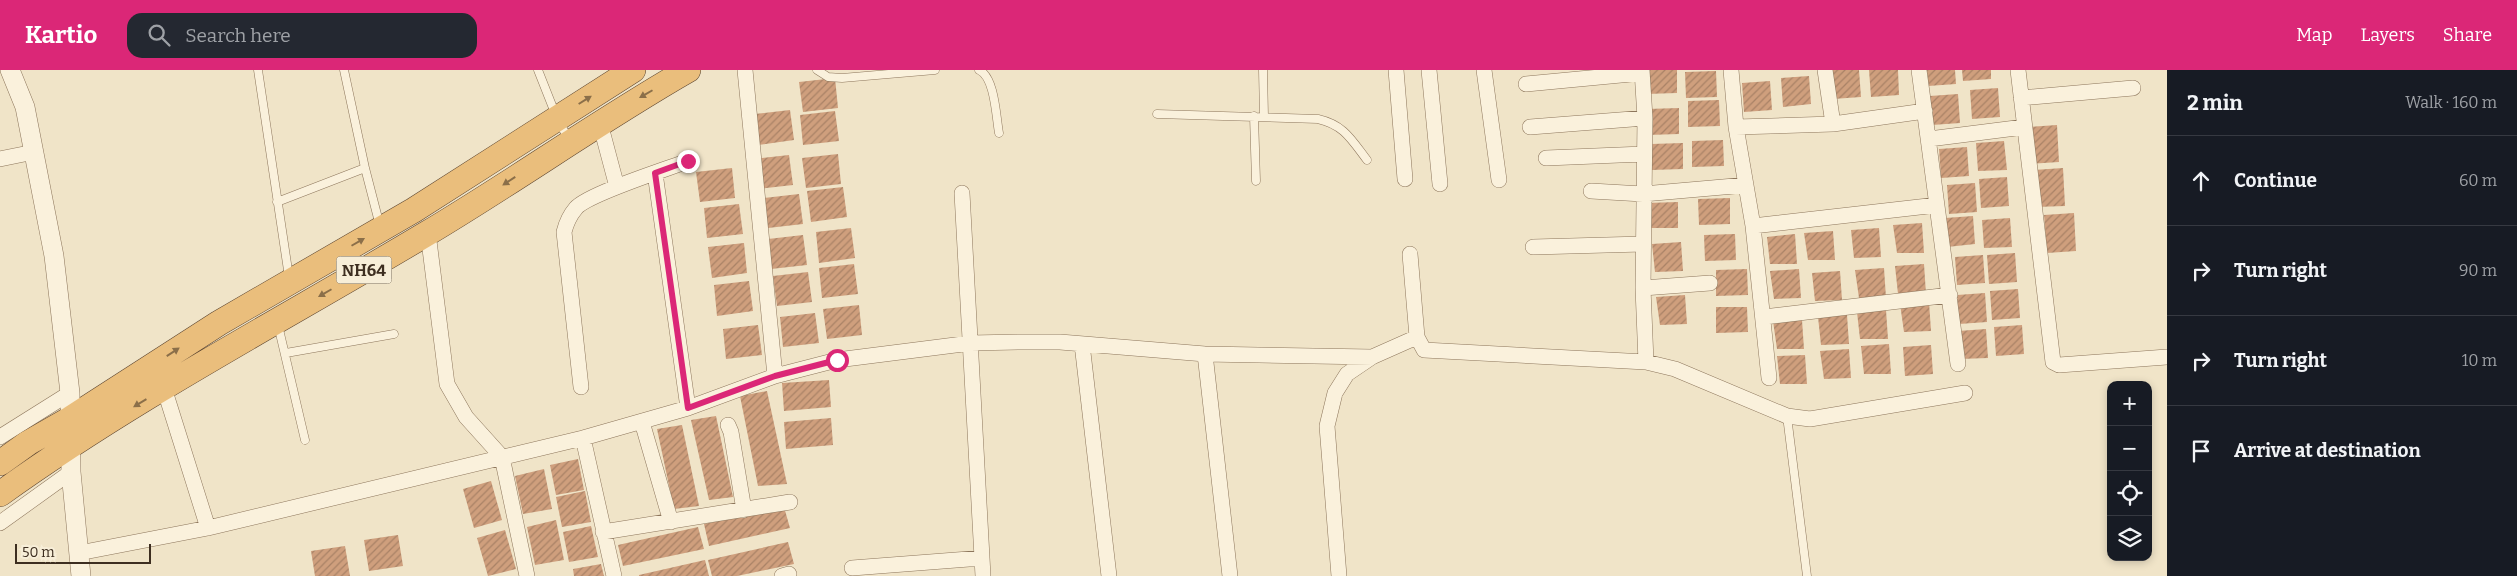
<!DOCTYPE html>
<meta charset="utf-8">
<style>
body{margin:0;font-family:Bitter,serif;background:#242831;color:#f1f3f6}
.controls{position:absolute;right:15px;bottom:15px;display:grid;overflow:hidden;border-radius:10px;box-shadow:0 2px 8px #0003}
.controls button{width:45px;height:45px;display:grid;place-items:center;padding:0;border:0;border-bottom:1px solid #363941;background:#171b24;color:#f1f3f6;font:25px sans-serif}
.scale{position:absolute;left:15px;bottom:12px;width:136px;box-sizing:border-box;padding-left:5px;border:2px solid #3d2e20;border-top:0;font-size:14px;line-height:18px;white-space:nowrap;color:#3d2e20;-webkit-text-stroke:4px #f7eed8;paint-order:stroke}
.stop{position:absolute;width:15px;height:15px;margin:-11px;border:4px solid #db2777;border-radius:50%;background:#fff}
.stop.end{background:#db2777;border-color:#fff;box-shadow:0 1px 5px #0008}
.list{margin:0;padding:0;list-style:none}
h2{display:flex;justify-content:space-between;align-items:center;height:65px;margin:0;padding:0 20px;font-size:21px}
h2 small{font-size:16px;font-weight:400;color:#9ea1a6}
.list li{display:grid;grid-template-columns:32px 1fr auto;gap:15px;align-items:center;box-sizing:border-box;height:90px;padding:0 20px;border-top:1px solid #363941}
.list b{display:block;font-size:19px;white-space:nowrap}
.list em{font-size:16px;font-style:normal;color:#9ea1a6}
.icon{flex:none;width:28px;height:28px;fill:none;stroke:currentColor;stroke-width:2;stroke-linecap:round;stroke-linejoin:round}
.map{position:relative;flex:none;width:2167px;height:506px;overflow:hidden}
header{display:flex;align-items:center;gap:30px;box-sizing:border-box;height:70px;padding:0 25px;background:#db2777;color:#fff}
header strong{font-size:24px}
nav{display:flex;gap:28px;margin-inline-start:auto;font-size:18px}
.search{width:350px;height:45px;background:#242831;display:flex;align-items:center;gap:12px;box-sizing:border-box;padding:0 18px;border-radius:15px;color:#9ea1a6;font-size:19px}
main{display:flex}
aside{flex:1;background:#171b24}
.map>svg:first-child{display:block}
</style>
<header>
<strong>Kartio</strong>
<div class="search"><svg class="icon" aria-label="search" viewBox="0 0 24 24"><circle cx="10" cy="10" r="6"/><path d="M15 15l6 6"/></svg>Search here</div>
<nav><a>Map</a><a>Layers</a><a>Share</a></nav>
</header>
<main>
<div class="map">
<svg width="2167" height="506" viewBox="0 0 2167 506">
<defs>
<pattern id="building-hatch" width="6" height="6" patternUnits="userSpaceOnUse" patternTransform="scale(1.25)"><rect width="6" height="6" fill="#cf9f7d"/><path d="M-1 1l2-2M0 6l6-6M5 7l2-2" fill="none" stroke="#a98266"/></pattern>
</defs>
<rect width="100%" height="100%" fill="#f0e4c8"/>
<path fill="url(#building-hatch)" d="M1645,0H1677V23L1646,24Z
M1831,0H1859L1861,27L1833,29Z
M1869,0H1898L1899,25L1871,27Z
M1927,0H1955L1956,14L1928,16Z
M1962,0H1991V9L1963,11Z
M1716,1L1717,27L1686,28L1685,2Z
M1809,6L1811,34L1783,37L1781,8Z
M835,8L838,38L803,42L799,12Z
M1770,11L1772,40L1744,42L1742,13Z
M1998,18L2000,47L1972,49L1970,20Z
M1958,24L1960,53L1932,55L1930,26Z
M1719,30L1720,56L1688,57V31Z
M1679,38V64L1648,65L1647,39Z
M790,40L794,70L758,75L755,44Z
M835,41L839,71L803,75L800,45Z
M2057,55L2059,92L2030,94L2028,57Z
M1723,70L1724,96L1692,97V71Z
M2004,71L2007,100L1978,101L1976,73Z
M1683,73V99L1652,100L1651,74Z
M1967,77L1969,106L1941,108L1939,79Z
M838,84L841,114L806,118L802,88Z
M789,85L793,115L758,119L754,89Z
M732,98L735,128L700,132L696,102Z
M2063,98L2065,136L2036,137L2034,100Z
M2007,107L2009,136L1981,138L1979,109Z
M1975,113L1977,142L1949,144L1947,115Z
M843,117L847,147L811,152L807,121Z
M799,124L803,154L768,158L764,128Z
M1730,128V154L1699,155L1698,129Z
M1678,132V158H1647L1646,133Z
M739,134L743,164L707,168L704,138Z
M2074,143L2076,181L2047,183L2044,145Z
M1973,146L1975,174L1947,177L1945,148Z
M2010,148L2012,177L1984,178L1982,150Z
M1922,153L1924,183H1897L1893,155Z
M851,158L855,188L819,193L816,162Z
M1879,158L1881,187L1854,188L1851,160Z
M1833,161L1835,190H1808L1804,163Z
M1735,164L1736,190L1705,191L1704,165Z
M1795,164L1797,194H1770L1767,167Z
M803,165L807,195L771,199L768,169Z
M1681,172L1683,201L1655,202L1652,174Z
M744,173L747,203L712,208L708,177Z
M2015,183L2017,212L1989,214L1987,185Z
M1983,185L1985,213L1957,215L1955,187Z
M854,194L858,224L822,228L819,198Z
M1924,194L1926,224H1898L1895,196Z
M1884,198L1886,228H1859L1855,200Z
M1747,199L1748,225L1716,226V200Z
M1799,199L1801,228L1774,229L1770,201Z
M1840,201L1842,230L1815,231L1812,203Z
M808,202L812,232L777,236L773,206Z
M749,211L753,241L717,246L714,215Z
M2018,219L2020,248L1992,250L1990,221Z
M1985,223L1987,252L1959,254L1957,225Z
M1685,225L1687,254L1660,255L1656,227Z
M1929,232L1931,261L1904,262L1900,234Z
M859,235L862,265L827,269L823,239Z
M1716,237H1747L1748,262L1716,263Z
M1886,240L1888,269H1860L1857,242Z
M815,243L819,273L783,277L780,247Z
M1847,245L1849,274L1821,275L1818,247Z
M1802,250L1804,279H1777L1773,251Z
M758,255L762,285L726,289L723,259Z
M2022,255L2024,284L1996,286L1994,257Z
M1986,259L1988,288L1960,289L1958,261Z
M1889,274L1891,304H1864L1861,276Z
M1931,275L1933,304L1905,306L1903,277Z
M1849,279L1851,308L1824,309L1820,281Z
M1805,285L1807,314H1780L1777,286Z
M829,310L831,337L784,341L782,313Z
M767,321L787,414L758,416L740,326Z
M716,346L733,427L709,430L691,350Z
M831,348L833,375L786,379L784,352Z
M682,355L699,436L674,439L657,359Z
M578,389L584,420L556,425L550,395Z
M544,399L552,439L523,444L515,406Z
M491,411L502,450L474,458L463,419Z
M585,421L591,452L562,457L556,427Z
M784,437L790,458L709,476L704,454Z
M556,450L564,490L535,495L527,457Z
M591,456L598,487L569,492L563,462Z
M698,457L704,479L623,496L618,475Z
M505,460L516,499L488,506L477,468Z
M398,465L403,496L369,501L364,470Z
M788,472L794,494L737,506H712L708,490Z
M345,476L350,506H315L311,481Z
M705,490L709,506H639V505Z
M601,494L604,506H574L573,499Z"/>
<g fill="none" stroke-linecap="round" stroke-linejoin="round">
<g stroke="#8d765c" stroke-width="9">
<path id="service" d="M258,0L289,207
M538,0L557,48L569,70
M817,0L828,7L842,8L935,0
M979,0C995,7 996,47 999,63
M1263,0L1264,46
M1157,44L1318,49C1344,55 1351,69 1367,90
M1254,46L1256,111
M365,98L380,156
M277,132L365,98L344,0
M278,255L305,370
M286,283L394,264
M1787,346L1807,506"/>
</g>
<g stroke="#8d765c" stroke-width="16">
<path id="minor" d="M745,0L775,306
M1396,0L1405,109
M1429,0L1440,114
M1484,0L1499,110
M1642,0L1645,48L1643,218L1646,292
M1731,0L1736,57L1753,156L1769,308
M1825,0L1833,54
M1919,0L1958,294
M2018,0L2053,292L2059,295L2167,287
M1526,14L1642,3
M2021,28L2133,18
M600,53L617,117
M1530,57L1645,48
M1736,57L1833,54L1925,41
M1929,69L2024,57
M1546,88L1644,84
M0,89L34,82
M655,103L688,338
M1591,121L1643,124L1746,115
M962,123L983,506
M1753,156L1937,135
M428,163L447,314L466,347L502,387L527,506
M1533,177L1643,174
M1410,184L1417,267L1424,280L1646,292L1675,299L1787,346L1810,349L1965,323
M1643,218L1710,213
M1764,247L1950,225
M1082,274L1109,506
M1205,284L1230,506
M581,317L564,162C566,154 570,145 576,138C588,124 667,99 688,91
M164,318L208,458
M642,352L671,452
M728,355L731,362L744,440
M0,367L70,323
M583,368L614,506
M0,453L71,402
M603,462L790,432
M79,483L208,458L583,368L688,338L775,306L837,290L971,273L1019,272H1060L1205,284L1372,287
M852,498L982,488
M782,506L789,504
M1339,506L1327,356L1335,323L1347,304L1372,287L1417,267"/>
</g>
<g stroke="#8d765c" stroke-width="20">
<path id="tertiary" d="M10,0L25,37L54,186L70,323L71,402L81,506"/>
</g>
<g stroke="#5b4430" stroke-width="26">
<path id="trunk" d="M0,393L28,373L70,349L219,253L414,140L633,0
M0,424C135,327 284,249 426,164C515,111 599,51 688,0"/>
</g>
<use href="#service" stroke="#faf1dc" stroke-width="8"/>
<use href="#minor" stroke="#faf1dc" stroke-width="15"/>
<use href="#tertiary" stroke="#faf1dc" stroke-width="19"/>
<use href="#trunk" stroke="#eabe7c" stroke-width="25"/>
</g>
<defs><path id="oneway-solid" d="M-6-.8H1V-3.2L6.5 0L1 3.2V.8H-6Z" transform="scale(1.25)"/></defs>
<g fill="#8b6f49">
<use href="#oneway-solid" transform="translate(646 24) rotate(150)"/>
<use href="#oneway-solid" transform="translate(585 30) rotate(-32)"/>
<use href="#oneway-solid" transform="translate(509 111) rotate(147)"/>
<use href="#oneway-solid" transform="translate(358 172) rotate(-30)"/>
<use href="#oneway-solid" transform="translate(325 223) rotate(150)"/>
<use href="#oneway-solid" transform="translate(173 282) rotate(-33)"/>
<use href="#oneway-solid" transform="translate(140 333) rotate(149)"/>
</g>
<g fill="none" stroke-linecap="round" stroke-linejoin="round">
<path stroke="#db2777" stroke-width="6" d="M688,91L655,103L688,338L775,306L837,290"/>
</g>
<g text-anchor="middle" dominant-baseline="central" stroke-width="4" stroke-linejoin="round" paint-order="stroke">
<rect fill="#f7eed8" stroke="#756857" stroke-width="1" x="336.5" y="186.5" width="55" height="27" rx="4"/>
<g font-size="16" font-weight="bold" fill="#3d2e20">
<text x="364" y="200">NH64</text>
</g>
</g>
</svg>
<div class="controls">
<button>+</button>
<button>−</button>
<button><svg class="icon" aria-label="locate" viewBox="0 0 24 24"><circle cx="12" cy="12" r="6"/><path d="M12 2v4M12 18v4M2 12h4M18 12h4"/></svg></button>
<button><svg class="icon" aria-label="layers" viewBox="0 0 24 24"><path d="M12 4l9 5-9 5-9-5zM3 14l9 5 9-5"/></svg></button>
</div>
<div class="scale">50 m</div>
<div class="stop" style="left:837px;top:290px"></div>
<div class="stop end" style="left:688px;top:91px"></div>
</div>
<aside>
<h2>2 min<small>Walk · 160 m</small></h2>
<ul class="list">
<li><svg class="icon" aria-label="ahead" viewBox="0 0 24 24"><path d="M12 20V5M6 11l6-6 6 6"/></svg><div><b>Continue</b></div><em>60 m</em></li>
<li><svg class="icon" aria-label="right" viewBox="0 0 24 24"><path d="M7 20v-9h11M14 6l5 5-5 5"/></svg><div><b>Turn right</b></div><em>90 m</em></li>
<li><svg class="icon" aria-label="right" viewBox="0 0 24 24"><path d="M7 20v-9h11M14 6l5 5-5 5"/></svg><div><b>Turn right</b></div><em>10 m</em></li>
<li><svg class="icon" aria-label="arrive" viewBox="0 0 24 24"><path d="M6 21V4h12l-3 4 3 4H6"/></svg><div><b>Arrive at destination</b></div></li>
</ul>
</aside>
</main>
